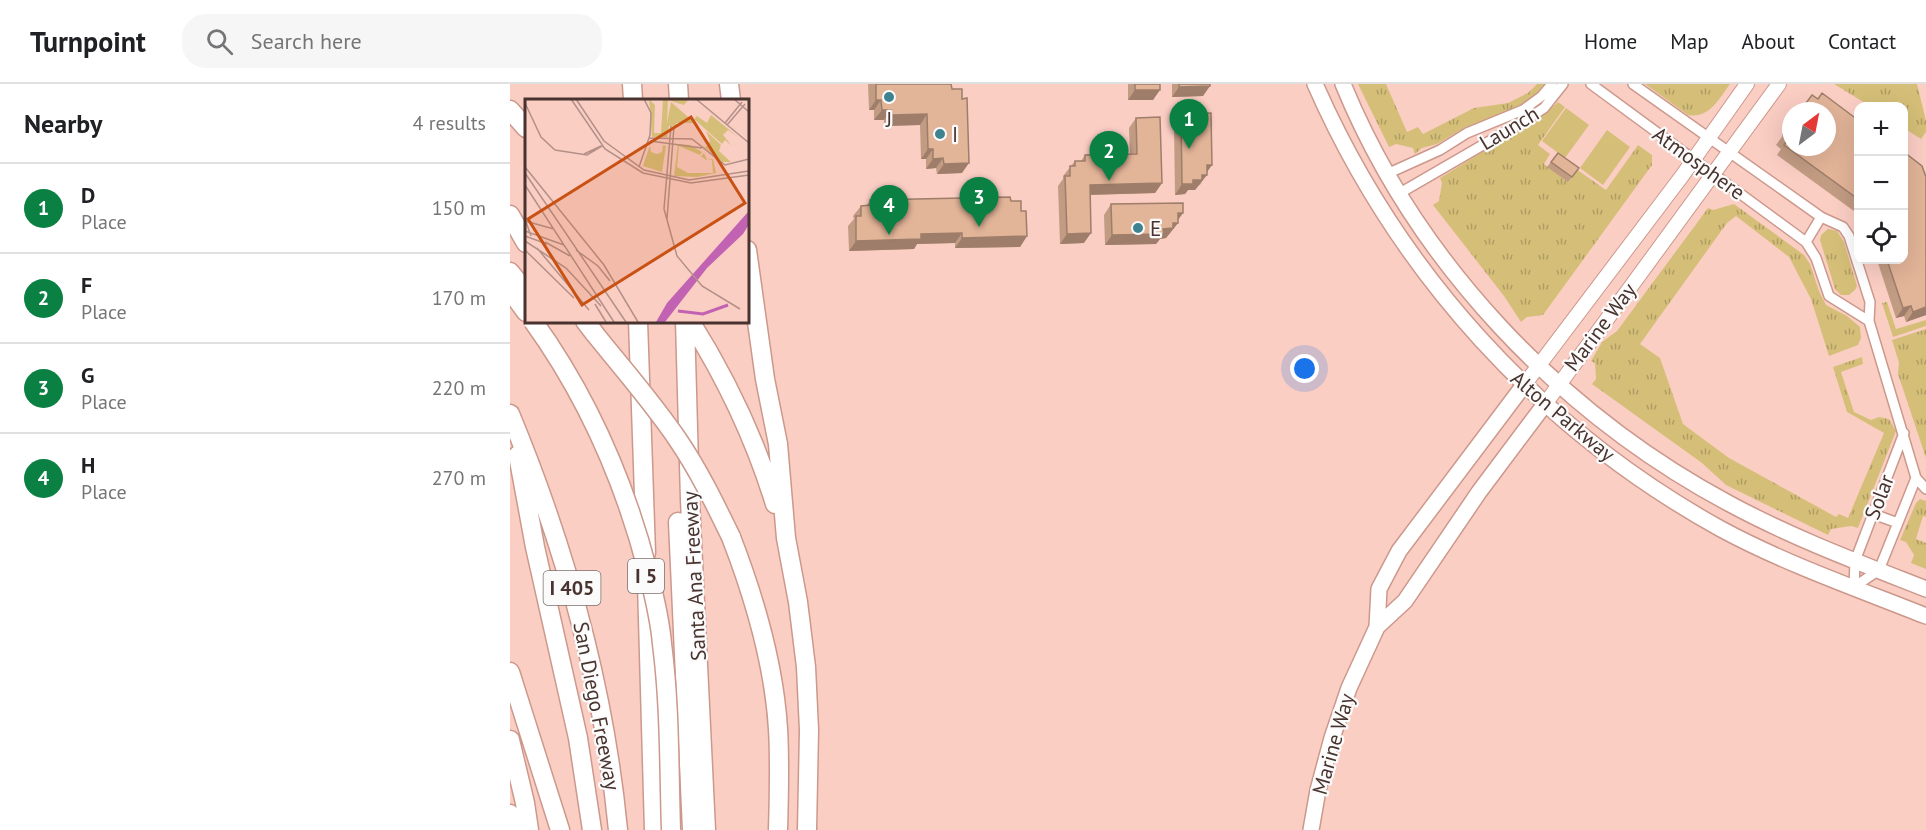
<!DOCTYPE html>
<meta charset="utf-8">
<style>
body{margin:0;font-family:"PT Sans",sans-serif;background:#f6f6f6;color:#202124}
.controls{position:absolute;right:18px;top:18px;display:grid;overflow:hidden;border-radius:12px;box-shadow:0 6px 24px #0002}
.controls button{width:54px;height:54px;display:grid;place-items:center;padding:0;border:0;border-bottom:2px solid #e0e0e0;background:#fff;color:#202124;font:30px sans-serif}
.compass{position:absolute;left:1272px;top:18px;width:54px;height:54px;border-radius:50%;background:#fff;box-shadow:0 6px 24px #0002;rotate:32deg}
.you{position:absolute;left:795px;top:285px;width:21px;height:21px;margin:-15px;border:4px solid #fff;border-radius:50%;background:#1a73e8;box-shadow:0 0 0 9px #1a73e833}
.badge{display:grid;place-items:center;width:39px;height:39px;border-radius:50%;background:#0b8043;color:#fff;font-size:20px;font-weight:700}
.pin{position:absolute;translate:-50% -50px;filter:drop-shadow(0 2px 3px #0008)}
.pin::after{content:'';position:absolute;top:32px;width:21px;height:18px;background:inherit;clip-path:polygon(0 0,100% 0,50% 100%)}
.list{margin:0;padding:0;list-style:none}
h2{display:flex;justify-content:space-between;align-items:center;height:78px;margin:0;padding:0 24px;font-size:26px}
h2 small{font-size:20px;font-weight:400;color:#757577}
.list li{display:grid;grid-template-columns:39px 1fr auto;gap:18px;align-items:center;box-sizing:border-box;height:90px;padding:0 24px;border-top:2px solid #e0e0e0}
.list b{display:block;font-size:22px;white-space:nowrap}
.list p{margin:0;font-size:20px;white-space:nowrap;color:#757577}
.list em{font-size:20px;font-style:normal;color:#757577}
.icon{flex:none;width:33px;height:33px;fill:none;stroke:currentColor;stroke-width:2;stroke-linecap:round;stroke-linejoin:round}
.map{position:relative;flex:none;width:1416px;height:746px;overflow:hidden}
header{display:flex;align-items:center;gap:36px;box-sizing:border-box;height:84px;padding:0 30px;background:#fff;border-bottom:2px solid #e0e0e0}
header strong{font-size:28px}
nav{display:flex;gap:33px;margin-inline-start:auto;font-size:21px}
.search{width:420px;height:54px;background:#f6f6f6;display:flex;align-items:center;gap:15px;box-sizing:border-box;padding:0 21px;border-radius:24px;color:#757577;font-size:22px}
main{display:flex}
aside{flex:1;background:#fff}
.map>svg:first-child{display:block}
</style>
<header>
<strong>Turnpoint</strong>
<div class="search"><svg class="icon" aria-label="search" viewBox="0 0 24 24"><circle cx="10" cy="10" r="6"/><path d="M15 15l6 6"/></svg>Search here</div>
<nav><a>Home</a><a>Map</a><a>About</a><a>Contact</a></nav>
</header>
<main>
<aside>
<h2>Nearby<small>4 results</small></h2>
<ul class="list">
<li><span class="badge">1</span><div><b>D</b><p>Place</p></div><em>150 m</em></li>
<li><span class="badge">2</span><div><b>F</b><p>Place</p></div><em>170 m</em></li>
<li><span class="badge">3</span><div><b>G</b><p>Place</p></div><em>220 m</em></li>
<li><span class="badge">4</span><div><b>H</b><p>Place</p></div><em>270 m</em></li>
</ul>
</aside>
<div class="map">
<svg width="1416" height="746" viewBox="0 0 1416 746">
<defs>
<pattern id="grass-tufts" width="24" height="20" patternUnits="userSpaceOnUse" patternTransform="scale(1.5)"><rect width="24" height="20" fill="#d5bf78"/><path d="M3 7l-1-3M5 7V3M7 7l1-3M15 17l-1-3M17 17v-4M19 17l1-3" fill="none" stroke="#af9c63"/></pattern>
</defs>
<rect width="100%" height="100%" fill="#fbcec4"/>
<path fill="url(#grass-tufts)" d="M848,0H876L897,48L908,43L913,50L964,24L998,19L1018,9L1027,0H1040L1005,28L956,43L927,60L912,64L905,70L903,64L886,60L879,63Z
M1135,0H1220C1209,15 1199,35 1178,31Z
M1324,0H1407L1416,37V48L1411,55L1394,44V22H1360Z
M1048,18L1055,23L1028,61L1040,70L1034,80L1058,98L1065,89L1056,78L1096,106L1128,61L1142,71V81L1033,231L1017,233L1011,238L994,212L923,121L929,117L932,99L930,94L1036,29Z
M1224,120L1294,171L1300,180L1309,207L1316,221L1337,232L1350,243L1351,254L1348,261L1319,272L1301,215L1279,173L1226,132L1217,139L1130,260L1150,274L1173,340L1219,374L1326,433L1329,430L1338,434L1374,349L1337,328L1323,283L1352,273L1353,280L1331,288L1344,328L1361,336L1369,333L1379,335L1386,347L1348,444L1341,442L1321,445L1318,451L1216,401L1192,379L1082,300L1086,295L1085,279L1081,277L1092,258L1107,247L1198,124L1203,126Z
M1318,145L1327,147L1334,158L1347,202L1345,206L1339,211H1331L1325,205L1310,156L1311,151Z
M1377,218L1386,245L1416,236V242L1383,253L1372,219Z
M1416,245V374L1388,290L1389,279L1382,256Z
M1410,415L1416,417V433L1413,432L1406,455L1416,459V485L1401,479L1404,471L1396,458L1390,456L1406,419Z"/>
<path fill="#d5bf78" d="M1056,24L1079,41L1055,74L1032,57Z
M1097,46L1120,63L1093,101L1070,84Z"/>
<g fill="none" stroke-linecap="round" stroke-linejoin="round">
<g stroke="#cc988c" stroke-width="12">
<path id="minor" d="M1081,0L1296,158L1306,174L1319,212L1359,237
M1123,0L1311,133L1333,143L1339,152L1360,218L1359,237L1406,394L1416,405
M879,89L930,66L957,49L1013,26L1032,12L1042,0
M890,109L1016,36L1034,24L1053,0
M1296,158L1311,133
M1363,430L1388,439
M1344,503L1345,477L1394,349
M1344,503L1369,486L1406,394"/>
</g>
<g stroke="#cc988c" stroke-width="16">
<path id="secondary" d="M1014,301L1172,92L1237,0
M1035,320L1269,0"/>
</g>
<g stroke="#cc988c" stroke-width="18">
<path id="primary" d="M805,0C888,189 1030,345 1211,445C1276,480 1348,505 1416,532
M833,0C906,178 1051,330 1220,420C1283,454 1350,479 1416,505
M867,543L869,505L889,467L1014,301
M801,746L808,706L822,654L839,604L867,543L895,517L969,408L1035,320"/>
</g>
<g stroke="#cc988c" stroke-width="21">
<path id="motorway" d="M122,0L123,16
M168,0L169,16
M219,0L221,16
M0,26L16,44
M0,131L16,159
M237,166L255,295L268,360L276,454L288,518L296,583L299,646L297,746
M0,188L16,208
M0,206L16,228
M75,237L85,250
M128,237L136,469
M175,237L180,416L196,746
M180,237C216,294 245,355 265,420
M0,330C56,465 94,601 108,746
M8,371L25,463L68,654L82,746
M168,438L182,746
M221,453C245,515 264,579 268,645C270,678 269,712 268,746
M137,500L144,746
M0,588L50,746
M0,656L15,719L19,746
M0,730L5,746"/>
</g>
<use href="#minor" stroke="#fff" stroke-width="9"/>
<use href="#secondary" stroke="#fff" stroke-width="14"/>
<use href="#primary" stroke="#fff" stroke-width="15"/>
<use href="#motorway" stroke="#fff" stroke-width="18"/>
<g stroke="#cc988c" stroke-width="21" stroke-linecap="butt">
<path id="motorway-bridge" d="M23,237C77,312 115,399 138,488C144,511 150,536 152,560C160,621 159,684 161,746
M85,250C113,285 143,319 168,356C189,387 205,420 221,453"/>
</g>
<use href="#motorway-bridge" stroke="#fff" stroke-width="18"/>
</g>
<path fill="#c29b83" d="M358,0H441L452,89L427,90L426,84L416,85V75H411L410,41L374,42V36H364V26H359Z
M618,0H650L643,16H618Z
M662,0H700L693,12L662,13Z
M1308,15L1348,36V130L1267,71L1271,65L1266,61L1281,40Z
M671,30L697,88L690,101H689L685,106H678L675,110L665,111L664,40Z
M626,34L652,99L645,109L580,111L574,159L550,160L548,102L553,95V92L565,77H571L575,71L620,70L619,44Z
M1048,69L1069,84L1058,98L1037,83Z
M1416,93V231L1396,238L1394,232L1386,234L1367,176H1394Z
M360,116L501,117L511,127L517,152L510,163L445,164V159L407,160L404,165L339,167L338,142L344,135L343,132L351,122L357,121Z
M601,120L668,136V139L656,154L650,155L646,160L595,161L594,131Z"/>
<path fill="#9e7e6a" d="M700,2L693,12L662,13L669,3Z
M625,6H650L643,16H618Z
M366,16H371L364,26H359Z
M372,26H381L374,36H364Z
M417,30L410,41L374,42L382,31Z
M418,65H423L416,75H411Z
M433,74L426,84L416,85L423,75Z
M459,79L452,89L427,90L434,80Z
M697,81H702L695,91H697L685,106H678L675,110L665,111L672,100Z
M652,99L645,109L573,111L580,101Z
M668,129H673L666,139Z
M663,139H668L656,154L650,155L646,160L595,161L602,151L653,145Z
M452,149L445,159L407,160L404,165L339,167L346,157L411,150Z
M581,149L574,159L550,160L557,150Z
M517,152L510,163L445,164L452,154Z
M1401,222L1394,232L1386,234L1393,224Z
M1416,223V231L1396,238L1403,228Z"/>
<path fill="#e2b498" stroke="#9e7e6a" stroke-width="1.5" d="M366,0H441L442,5H452V15L457,14L459,79L434,80L433,74L423,75V65H418L417,30L382,31L381,26H372L371,16H366Z
M625,0H650V6H625Z
M669,0H700V2L669,3Z
M1312,9L1348,36V115L1274,61L1279,54L1273,51L1281,40V63H1317V27H1290L1302,11L1308,15Z
M701,29L702,81H697V91H692V96H683V100H672L671,30Z
M650,33L652,99L580,101L581,149L557,150L555,92H560V82H565V77H575V71L627,70L626,34Z
M1394,68L1412,82L1416,93V223L1403,228L1401,222L1393,224L1377,176H1394Z
M1048,69L1069,84L1062,93L1041,78Z
M500,113L501,117H511V127H516L517,152L452,154V149L411,150V155L346,157V132H351V122L361,121L360,116Z
M673,119V129H668V139H663V144L653,145L654,150L602,151L601,120Z"/>
<g fill="#3f8391" stroke="#fbfbfb" stroke-width="2">
<circle cx="379" cy="13" r="6"/>
<circle cx="430" cy="50" r="6"/>
<circle cx="628" cy="144" r="6"/>
</g>
<g text-anchor="middle" dominant-baseline="central" stroke-width="4.5" stroke-linejoin="round" paint-order="stroke">
<g fill="#fbfbfb" stroke="#7e6f6c" stroke-width="1.5">
<rect x="118" y="475" width="36" height="34" rx="4.5"/>
<rect x="33.5" y="487" width="57" height="34" rx="4.5"/>
</g>
<g font-size="20" font-weight="bold" fill="#48332e">
<text x="136" y="492">I 5</text>
<text x="62" y="504">I 405</text>
</g>
<g font-size="21" fill="#48332e" stroke="#fbfbfb" text-anchor="start">
<text x="379" y="35" text-anchor="middle">J</text>
<text x="442" y="50">I</text>
<text x="640" y="144">E</text>
</g>
<g font-size="21" fill="#48332e" stroke="#fbfbfb">
<text transform="translate(999 44) rotate(-31)">Launch</text>
<text transform="translate(1189 79) rotate(36)">Atmosphere</text>
<text transform="translate(1090 243) rotate(-53)">Marine Way</text>
<text transform="translate(1053 332) rotate(40)">Alton Parkway</text>
<text transform="translate(1369 413) rotate(-69)">Solar</text>
<text transform="translate(184 492) rotate(-93)">Santa Ana Freeway</text>
<text transform="translate(87 622) rotate(79)">San Diego Freeway</text>
<text transform="translate(823 660) rotate(-74)">Marine Way</text>
</g>
</g>
<g transform="translate(15 15)">
<rect width="224" height="224" fill="#fbcec4"/>
<path d="M124,0L130,6L129,34H136L138,0H164L159,6L143,1L142,24L146,3L170,24H151L153,27H144L142,38H127ZM186,16L213,38L203,31L198,36L207,47L200,41L197,45L169,20L172,17L182,24ZM181,32L196,46L194,52L206,63H197L177,46L181,48L185,42ZM153,45L165,46L177,53L175,56L154,47L152,68L163,74H188L187,61H181L176,57L179,54L182,61L188,60L191,74L172,78L149,77ZM125,46L126,53L132,55L137,53L138,46L141,47L137,73L118,67Z" fill="#d5bf78"/>
<path d="M223,113V127L218,135L182,169L140,223H131L142,204Z" fill="#c162b3"/>
<path fill="none" stroke="#c162b3" stroke-width="3" d="M153,212L178,215L203,206"/>
<path fill="none" stroke="#b39088" stroke-width="1.5" d="M46,0L80,50L118,74L166,84L224,76M51,0L79,42L119,71L164,81L224,72M171,0L224,44M209,0L224,13M0,4L16,38L30,51L62,56L77,47M200,24L217,3M202,26L220,5M146,27L139,110L152,157L177,187L215,210M124,39L167,40L200,66L224,60M125,42L177,49M59,55L76,47M0,68L79,166L113,223M114,68L125,36L126,14L119,0M0,74L101,223M0,86L89,223M0,120L6,137M142,120L149,27M0,122L29,130M0,132L39,146M0,137L22,145M0,142L41,169L76,207M20,143L45,157M12,149L64,211M0,151L49,199M51,151L73,167L85,182M70,205L81,223"/>
<path fill="#c85113" fill-opacity="0.15" stroke="#c85113" stroke-width="3" d="M166,18L220,104L57,206L3,120Z"/>
<rect width="224" height="224" fill="none" stroke="#48332e" stroke-width="3"/>
</g>
</svg>
<div class="controls">
<button>+</button>
<button>−</button>
<button><svg class="icon" aria-label="locate" viewBox="0 0 24 24"><circle cx="12" cy="12" r="6"/><path d="M12 2v4M12 18v4M2 12h4M18 12h4"/></svg></button>
</div>
<svg class="compass" viewBox="-18 -18 36 36"><path d="M0-13l5 13h-10z" fill="#e53935"/><path d="M0 13l5-13h-10z" fill="#757577"/></svg>
<div class="you"></div>
<div class="pin badge" style="left:679px;top:65px">1</div>
<div class="pin badge" style="left:599px;top:97px">2</div>
<div class="pin badge" style="left:469px;top:143px">3</div>
<div class="pin badge" style="left:379px;top:151px">4</div>
</div>
</main>
